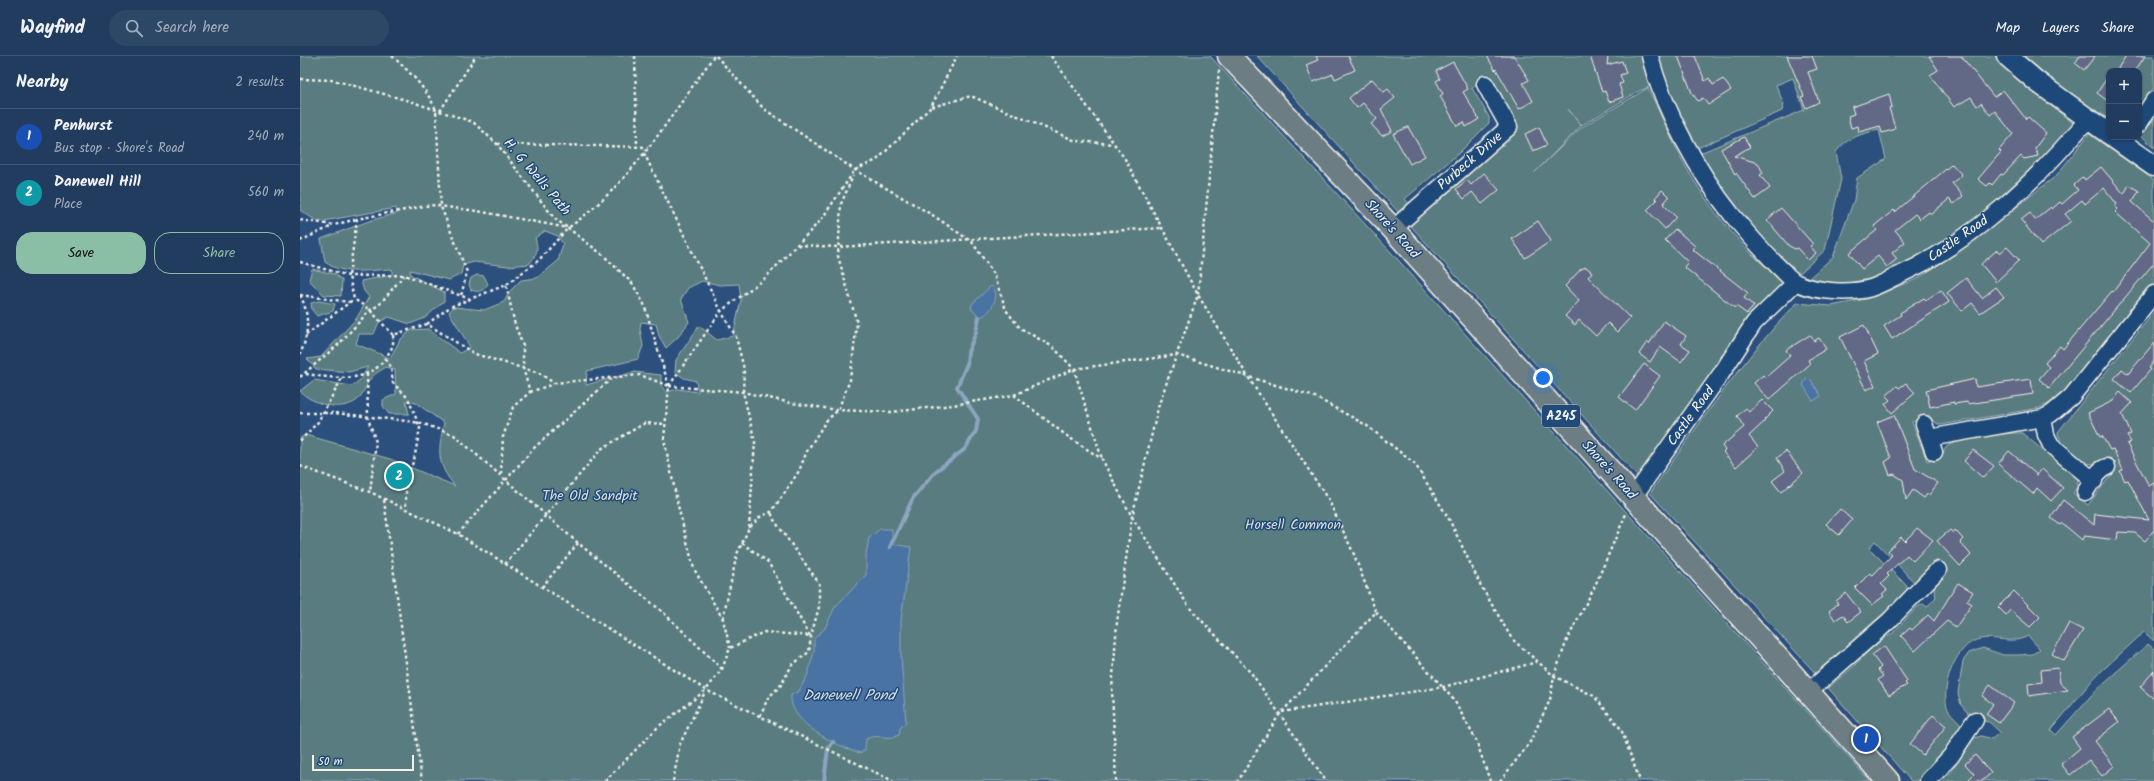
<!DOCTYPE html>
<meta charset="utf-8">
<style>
body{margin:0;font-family:Kalam,sans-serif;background:#2d4767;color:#f1f3f6}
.controls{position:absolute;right:12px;top:12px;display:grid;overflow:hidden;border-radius:8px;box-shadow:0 1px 3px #0004}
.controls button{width:36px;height:36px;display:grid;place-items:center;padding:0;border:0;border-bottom:1px solid #3e5673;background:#213c5e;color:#f1f3f6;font:20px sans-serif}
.scale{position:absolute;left:12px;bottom:10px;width:102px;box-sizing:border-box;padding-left:4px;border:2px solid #f4f1e8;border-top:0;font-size:11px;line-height:14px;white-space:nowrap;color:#f4f1e8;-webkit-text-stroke:3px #1f4a7a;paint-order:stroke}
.you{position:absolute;left:1243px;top:322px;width:14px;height:14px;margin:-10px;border:3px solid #fff;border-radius:50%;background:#1a73e8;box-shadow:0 0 0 6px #1a73e833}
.badge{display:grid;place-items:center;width:26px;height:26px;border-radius:50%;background:#8abfa5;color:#fff;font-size:13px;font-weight:700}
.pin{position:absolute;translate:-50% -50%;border:2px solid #fff;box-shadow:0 1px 4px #0006}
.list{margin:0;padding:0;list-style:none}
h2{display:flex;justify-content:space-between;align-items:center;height:52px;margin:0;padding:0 16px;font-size:17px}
h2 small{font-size:13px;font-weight:400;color:#a2adbc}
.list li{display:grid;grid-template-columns:26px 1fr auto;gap:12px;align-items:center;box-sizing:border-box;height:56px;padding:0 16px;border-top:1px solid #3e5673}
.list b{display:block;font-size:15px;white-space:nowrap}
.list p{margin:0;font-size:13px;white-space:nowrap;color:#a2adbc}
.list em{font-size:13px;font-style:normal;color:#a2adbc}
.actions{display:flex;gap:8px;padding:12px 16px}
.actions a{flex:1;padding:9px 0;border:1px solid #8abfa5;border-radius:16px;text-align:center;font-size:14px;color:#8abfa5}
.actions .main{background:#8abfa5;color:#111}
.icon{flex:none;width:22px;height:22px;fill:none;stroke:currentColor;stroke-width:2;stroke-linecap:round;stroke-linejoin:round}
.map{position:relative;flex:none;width:1854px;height:725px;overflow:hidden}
header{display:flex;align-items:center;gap:24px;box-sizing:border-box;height:56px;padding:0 20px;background:#213c5e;border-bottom:1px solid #3e5673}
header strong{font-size:19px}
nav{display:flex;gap:22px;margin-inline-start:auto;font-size:14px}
.search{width:280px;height:36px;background:#2d4767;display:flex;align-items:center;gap:10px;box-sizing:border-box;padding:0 14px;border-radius:22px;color:#a2adbc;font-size:15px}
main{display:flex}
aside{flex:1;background:#213c5e}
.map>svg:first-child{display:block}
</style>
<header>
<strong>Wayfind</strong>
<div class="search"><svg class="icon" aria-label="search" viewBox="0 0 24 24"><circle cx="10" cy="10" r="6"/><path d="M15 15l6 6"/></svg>Search here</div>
<nav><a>Map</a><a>Layers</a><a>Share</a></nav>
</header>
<main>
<aside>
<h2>Nearby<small>2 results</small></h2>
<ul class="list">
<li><span class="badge" style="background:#1a4fb4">1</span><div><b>Penhurst</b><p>Bus stop · Shore's Road</p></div><em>240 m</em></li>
<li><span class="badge" style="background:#0f9aa8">2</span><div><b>Danewell Hill</b><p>Place</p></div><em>560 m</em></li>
</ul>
<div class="actions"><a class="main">Save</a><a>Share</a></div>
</aside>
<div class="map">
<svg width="1854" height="725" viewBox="0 0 1854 725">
<rect width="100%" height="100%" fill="#2c507d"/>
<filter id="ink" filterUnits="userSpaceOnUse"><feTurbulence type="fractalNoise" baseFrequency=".025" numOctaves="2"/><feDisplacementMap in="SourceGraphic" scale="8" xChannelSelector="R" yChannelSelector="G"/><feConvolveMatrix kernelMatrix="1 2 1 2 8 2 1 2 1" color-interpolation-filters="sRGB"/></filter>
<g filter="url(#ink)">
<path fill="#587b80" stroke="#a6b6b4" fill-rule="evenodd" d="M0,0H910L1100,206L1570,725H0V382L6,379L90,403L155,430C136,408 138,395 144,367L116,347L106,345L109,358H89L83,350V344L96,338L95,314L86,311C82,314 75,317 71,322C66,328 63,340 56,345C40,356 12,348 0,335L14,324L52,330L60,324L68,311L49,316L16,313L7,303L21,301L56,263L69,241L64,235L61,225L92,219V213C70,214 43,220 25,206L21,183L69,165L98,157L96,152L18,166L0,154ZM245,175L258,180L263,188L258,205L237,222L221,224L210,235L204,246L184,254L154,251L149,256L170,291L160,297L128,273L111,274L100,284L90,302L56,288L59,278H74L79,266L89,261L110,268L125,262L144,245V236L111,219L110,214L149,224L161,218L163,209L174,206L208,210L229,208C237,198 239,194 235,182ZM402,225L420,229L439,228L441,244L433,280L417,284L399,270L376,304L375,316L384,322L396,325L398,336L378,333L366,336L361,329V319L334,316L286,329L287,315L338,303L343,290L340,273L341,266L356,268L359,280L366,292L378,281L389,266L381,243L388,232Z
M957,0H1341L1349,31L1339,35L1282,69L1268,53L1281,70L1234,117L1282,71L1348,32C1362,61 1374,91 1390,118C1414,159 1445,195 1482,225L1483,229L1457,252L1426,292L1396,342L1338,421ZM1190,20L1217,70L1118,158L1105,143L1159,97L1189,67V61L1172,32Z
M1355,0H1695L1751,50L1777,70L1730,119L1637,194L1570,229H1520L1508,223L1533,201L1554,144L1557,122L1586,103L1579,74C1561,78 1547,81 1536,96L1541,123L1525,194L1500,217L1493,215C1456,180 1427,141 1400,97L1504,54L1493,22L1476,29L1484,49L1482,55L1393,94Z
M1724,0H1854V31L1839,56V15H1809V63L1771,39Z
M1854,62V92L1842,80Z
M1789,78L1854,124V226L1766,334L1753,346L1739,352L1640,369L1633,365L1629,359L1612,366L1627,405L1642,399C1644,395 1645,391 1649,389C1661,383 1708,376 1722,377L1778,423L1777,431L1773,437L1788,449L1814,415L1800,404L1792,408C1783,409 1757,385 1758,376L1854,256V585L1844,576L1794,622L1751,674L1756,679L1797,633L1848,588L1854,593V725H1638L1651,716L1674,682L1681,680L1692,683L1700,676L1689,666L1673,663L1661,649L1658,637L1663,605L1669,597L1683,592L1703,599H1718L1733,598L1740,593L1728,580C1712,589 1697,580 1680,583C1656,587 1641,630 1647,651C1650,659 1658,663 1662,670L1648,696L1618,725H1611L1528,632L1552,612L1576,587L1593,577L1617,551L1623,548L1627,551L1636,541L1634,534L1636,507L1615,527L1575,485L1569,492L1606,529L1608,535L1579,566L1518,620L1350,437C1397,372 1441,304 1497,247L1531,250L1566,243L1617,223L1664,192L1756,120Z
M12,213L34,218L42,224L41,240L24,239L9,224Z
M177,219L184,220L188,228C183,235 179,237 171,234L169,228L171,222Z
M19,245L35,248L33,255L17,260L12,254L11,247Z"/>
<path fill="#4873a2" stroke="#8da5be" d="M691,230C702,238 691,257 681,261L671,253L672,248Z
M1506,323L1511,324L1521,340L1513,345L1503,329Z
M580,473H592V488L611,491L601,564V601L606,666L600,672L599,679C588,685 577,677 566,683L565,694L560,697C537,690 488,667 491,639L499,635L508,618L514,596V583L525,572L535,551L566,519V498L569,482Z"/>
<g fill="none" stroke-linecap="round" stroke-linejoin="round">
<path stroke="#8da5be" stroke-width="4" d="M590,491L613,442L636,415L665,393L676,375L678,363L657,331L667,308L668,296L676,276L679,261
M524,725L528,693L533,686"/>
</g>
<path fill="#626987" stroke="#f4f1e8" d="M1016,0H1048L1055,14L1035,23L1033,18L1013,26L1006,9L1018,4Z
M1187,0H1214L1229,24L1223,27L1233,45L1219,53L1196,13L1195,14Z
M1290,0H1308L1307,9L1322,5L1326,17L1320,19L1323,27L1319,28L1323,41L1309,46L1305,35L1302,36Z
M1378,0H1395L1405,25L1409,22L1413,29L1423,23L1431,34L1408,49L1403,42L1398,45L1392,37Z
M1487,0H1512L1517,13L1508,16L1519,46L1506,52L1501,41L1504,40Z
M1629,0H1661L1694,41L1703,34L1726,63L1728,61L1746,77L1735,92L1738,100L1724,103L1721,100L1703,119L1701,118L1692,129L1690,127L1687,130L1678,123L1701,96L1699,94L1713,78L1695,55L1690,59L1681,47L1677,50L1671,41L1654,51L1630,19L1638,14Z
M1780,0H1795L1784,14L1775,7Z
M1826,0H1845L1835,15H1816Z
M1153,6L1168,33L1163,36L1179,63L1166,71L1164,66L1157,70L1140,40L1143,38L1136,25L1140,23L1136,15Z
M1809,19V46L1797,37Z
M1072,23L1084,36L1088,33L1095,42L1081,53L1092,75L1082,80L1071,68L1077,63L1063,47L1057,52L1049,42Z
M1589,38L1592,51L1589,52L1595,72L1593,74L1582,77L1580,70L1559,76L1558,70L1551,72L1548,60L1554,58L1552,51Z
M1108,71L1125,100L1110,108L1093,78Z
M1239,71L1247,89L1233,95L1225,78Z
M1444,81L1450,91L1434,100L1458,107L1463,117L1460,119L1470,132L1455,143L1436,117L1435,118L1421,93Z
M1652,108L1662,119L1652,127L1663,140L1654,148L1649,143L1631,158L1629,156L1620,163L1615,158L1595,174L1605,186L1592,197L1597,203L1587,211L1578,200L1562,213L1549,197L1577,174L1574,170L1594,154L1595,156Z
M1801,111L1824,138L1829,129L1839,135L1832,146L1854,165V207L1749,332L1739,323L1749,311L1745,307L1760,290L1763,293L1812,235L1813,236L1850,187L1815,156L1818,153L1815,151L1817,148L1804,132L1785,148L1782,144L1765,158L1771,165L1741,189L1721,164L1730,157L1735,164L1751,151L1752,153L1760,146L1762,148L1778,134L1774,129L1783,121L1785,124Z
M1184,117L1199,134L1182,148L1172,136L1164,143L1156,133L1167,124L1171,129Z
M1362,134L1369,141L1363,148L1376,161L1365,173L1347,154L1357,144L1355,142Z
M1481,152L1513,188L1510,190L1516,197L1508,204L1497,192L1495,193L1489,190L1467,164Z
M1238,165L1251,185L1225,202L1212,183Z
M1375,173L1395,190L1392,193L1448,237L1444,242L1454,250L1447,258L1436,250L1435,252L1384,211L1388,206L1365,184Z
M1707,191L1719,204L1696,226L1681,208L1697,194L1700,197Z
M1286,211L1292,216L1288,221L1330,262L1317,276L1308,267L1296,280L1279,264L1275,269L1265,260L1279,245L1265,230L1281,213Z
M1666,222L1682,242L1696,231L1704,241L1680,257L1672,247L1662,255L1647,237Z
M1641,234L1649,246L1592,283L1584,270L1601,259L1600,257L1624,242L1626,244Z
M1364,265L1386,280L1381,288L1390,294L1381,306L1360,291L1350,306L1339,298L1347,286L1349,288Z
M1564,269L1578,298L1564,305L1575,330L1566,334L1540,281Z
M1510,279L1514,285L1519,282L1526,293L1508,304L1510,308L1469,344L1454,327L1463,319L1465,322L1490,300L1486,294Z
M1854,287V305L1849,312L1851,313L1831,337L1814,323L1822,313L1828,318Z
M1344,308L1360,320L1335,354L1319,341Z
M1675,323L1676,331L1731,323L1733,338L1668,348L1667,346L1654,348V346L1630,351L1626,334Z
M1606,327L1615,337L1592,357L1585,348L1590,344L1586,340L1597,330L1599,332Z
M1820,336L1832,347L1822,358L1831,378L1827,380L1831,386L1827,388L1849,430L1854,427V474L1845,485L1835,477L1818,476L1817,484L1784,480L1782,484L1762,467L1760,469L1751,462L1763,444L1794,469L1795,458L1849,464L1828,424L1825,425L1820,415L1823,414L1813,393L1810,394L1802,380L1800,381L1788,357L1813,345Z
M1462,344L1473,355L1464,364L1465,365L1449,380L1458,391L1436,411L1423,396L1425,394L1422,390L1444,371L1437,360L1446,352L1449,356Z
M1594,359L1615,413L1638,427L1629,439L1627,438L1624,442L1613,434L1606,444L1603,424L1594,418L1590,419L1585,406L1591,402L1577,366Z
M1673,394L1694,410L1683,422L1664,405Z
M1486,395L1503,417L1481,436L1472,425L1485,415L1477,402Z
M1709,395L1737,419L1742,413L1763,432L1751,445L1737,432L1733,438L1698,408Z
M1540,453L1552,464L1539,479L1526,468Z
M1617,472L1633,484L1613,505L1607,499L1587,518L1589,520L1581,528L1587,534L1582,538L1584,540L1572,549L1555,532L1570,517L1573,519L1592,499L1588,495L1601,481L1605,485Z
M1650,474L1653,477L1655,474L1663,483L1660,486L1671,499L1660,510L1637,485Z
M1658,527L1673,536L1667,545L1672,548L1656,571L1647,565L1615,595L1601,580L1610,572L1612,574L1628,559L1634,565Z
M1714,535L1740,561L1730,571L1710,554L1706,559L1698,551Z
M1546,537L1561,556L1548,566L1543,559L1535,564L1529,555L1538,548L1536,545Z
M1769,567L1783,574L1764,605L1752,598Z
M1584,590L1607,625L1605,627L1607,629L1589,639L1578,624L1583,620L1578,614L1581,611L1572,599Z
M1758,612L1760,627L1768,634L1729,640L1728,628L1742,626L1741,614Z
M1854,615V643L1840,631Z
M1690,629L1714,647L1699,667L1686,658L1693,648L1682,640Z
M1809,653L1819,666L1795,685L1814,710L1802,720L1789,704L1770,719L1761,708L1780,692L1772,681Z
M1633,659L1646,670L1623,699L1610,688Z
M1675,699L1691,717L1682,725H1667L1674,718L1665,708Z"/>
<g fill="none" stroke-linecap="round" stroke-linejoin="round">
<g stroke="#f4f1e8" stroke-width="19">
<path id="minor" d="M1350,0C1363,53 1398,116 1432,159C1448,178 1464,197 1483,215C1487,219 1492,225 1497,227C1518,236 1549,238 1571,232C1580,229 1589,224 1597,220C1673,186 1735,126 1788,63
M1839,68L1854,44
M1093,173L1209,71L1185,28
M1624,368L1634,396
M1629,382L1743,362
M1794,425L1751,389L1746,379L1743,362L1751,358L1771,341L1854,238
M1785,436C1792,427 1796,414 1807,411
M1334,440L1421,318L1454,267L1495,227
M1509,635L1589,565L1638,514
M1628,725L1651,700L1675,664"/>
</g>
<g stroke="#f4f1e8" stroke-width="23">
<path id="tertiary" d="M1707,0L1736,25L1809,78
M1813,81L1854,110"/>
</g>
<g stroke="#f4f1e8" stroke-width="25">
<path id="primary" d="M929,0L1093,173L1588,725"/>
</g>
<path stroke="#f4f1e8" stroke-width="2.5" stroke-dasharray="3 3" stroke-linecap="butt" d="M92,0C110,16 126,32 136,54L141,151L167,216L161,240
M335,0L337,91
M416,0L464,53L555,114L634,160L672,186L694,218L706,254L720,272L753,291L774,313L802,403
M751,0L825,103L898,239L948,321L1029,445L1053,496L1076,556L979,659L938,725
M0,23L33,24L106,44L173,66L197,88L255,163L268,172C331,128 369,62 414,0
M632,51L671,40L776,85L813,88
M140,55L176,0
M197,88L348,91
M344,97L421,255L369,330
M0,164L34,169L57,163
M0,185L32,170
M498,189L538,191L861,172
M0,206L49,220L104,219L170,243L206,229L239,204L268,172
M0,239C10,257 9,280 0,298
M0,239L49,246
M127,268L150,251L170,243
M6,279L54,243
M86,303L91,311L93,327L108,342L120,372L114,404L106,422V454
M6,318C33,322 69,329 86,301C92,293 94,289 93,279
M67,318L68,362L76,386L70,436
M0,321L39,288L70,254L79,249L104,219
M369,330L344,248L332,227L303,199L268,172L177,155L131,149L57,163L49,220L54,243L70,254L93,279L127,268L175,298L239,317L254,327L340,319L369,330L364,383L379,454L394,513L423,563L430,592
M369,330L443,336L491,347L538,354L591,356L653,349L714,339L767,380L802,403L832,461L889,551L952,618L1026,725
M230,336L253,328
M714,339L774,313L877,299L1015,341L1066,369L1115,408L1149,463L1181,530L1212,583L1254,620L1294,640L1321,673L1340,725
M0,357H35L98,364L121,367L154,379L278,487L364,557L422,613
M0,385L18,366L42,322
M0,410L70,436L158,478L406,634L593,725
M201,418L203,381L213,351L230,336L223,312V290L215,269L206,229
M84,444L122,725
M449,472L455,386L443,336L444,313L436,281L421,255L464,223L521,164L555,114L577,104L631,51L657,0
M158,478L235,391L311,323
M442,487L468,506L510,580
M205,508L301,393L345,367L366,368
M242,531L278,487
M1076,556L1154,644L1176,684L1190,725
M423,562L437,498L449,472L460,461L471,456L484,438L499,415L507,395L526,365L538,354L550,324L557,267L538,200L541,148L553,120
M982,656L1143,631L1237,606
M460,660L468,642L481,629L492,609L509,596L511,580L519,551V527L474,464L471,456
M305,725L358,671L406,634L422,613L430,592L464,576L511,580
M373,725L380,688L405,636
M816,725L812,634L817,566L832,461L859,348L898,239L919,14
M1200,725L1229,688L1250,644L1254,620L1267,584L1294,532L1326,458"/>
<use href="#minor" stroke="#1f4a7a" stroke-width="16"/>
<use href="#tertiary" stroke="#1f4a7a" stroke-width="20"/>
<use href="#primary" stroke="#6d7d84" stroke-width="22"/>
</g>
</g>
<g text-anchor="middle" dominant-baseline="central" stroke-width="3" stroke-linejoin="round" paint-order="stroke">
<rect fill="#1f4a7a" stroke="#b4bfc7" stroke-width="1" x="1242" y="349" width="38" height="22" rx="3"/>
<g font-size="13" font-weight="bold" fill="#f4f1e8">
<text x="1261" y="360">A245</text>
</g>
<g font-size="14" fill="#f4f1e8" stroke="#1f4a7a">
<text transform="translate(1170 105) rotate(-41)">Purbeck Drive</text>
<text transform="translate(237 121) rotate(50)">H. G Wells Path</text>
<text transform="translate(1092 173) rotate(48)">Shore's Road</text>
<text transform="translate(1658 183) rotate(-35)">Castle Road</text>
<text transform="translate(1391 360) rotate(-54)">Castle Road</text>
<text transform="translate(1309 414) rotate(48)">Shore's Road</text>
</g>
<g font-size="14" fill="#dddfd8" stroke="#1f4a7a">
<text x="290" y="440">The Old Sandpit</text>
<text x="993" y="469">Horsell Common</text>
</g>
<g font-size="15" font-style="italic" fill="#dadede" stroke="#1f4a7a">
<text x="549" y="640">Danewell Pond</text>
</g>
</g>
</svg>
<div class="controls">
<button>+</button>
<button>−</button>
</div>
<div class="scale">50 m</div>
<div class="you"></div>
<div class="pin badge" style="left:1566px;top:683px;background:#1a4fb4">1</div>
<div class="pin badge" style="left:99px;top:420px;background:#0f9aa8">2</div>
</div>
</main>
